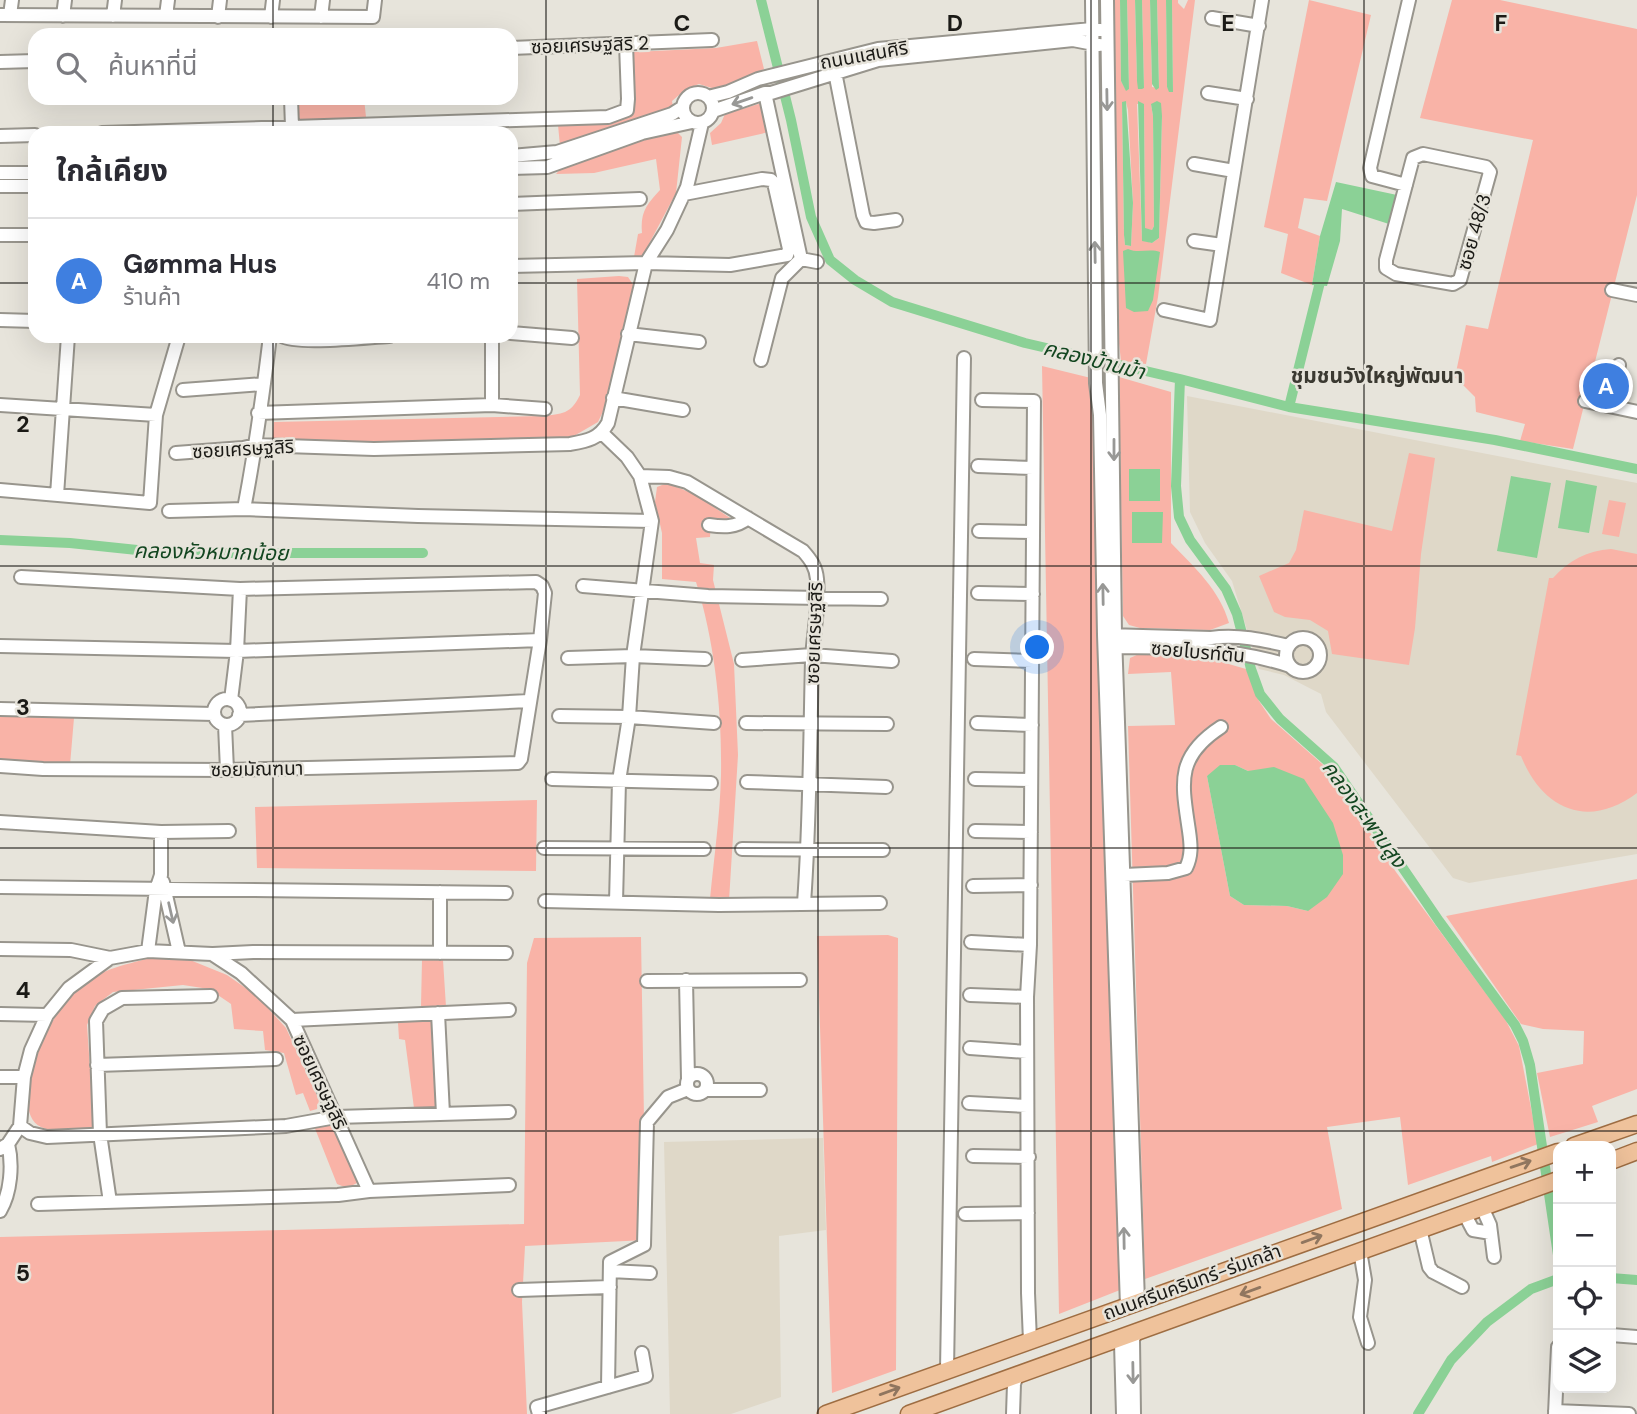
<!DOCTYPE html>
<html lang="th">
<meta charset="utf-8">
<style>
body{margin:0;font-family:"DM Sans","Noto Sans Thai",sans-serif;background:#f7f7f7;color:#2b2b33}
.controls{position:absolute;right:21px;bottom:21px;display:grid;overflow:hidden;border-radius:14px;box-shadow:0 7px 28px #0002}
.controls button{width:63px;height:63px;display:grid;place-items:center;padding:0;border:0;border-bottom:2px solid #e1e1e2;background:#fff;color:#2b2b33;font:35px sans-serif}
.you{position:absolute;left:1038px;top:648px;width:24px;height:24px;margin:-18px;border:5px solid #fff;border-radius:50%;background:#1a73e8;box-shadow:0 0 0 10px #1a73e833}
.badge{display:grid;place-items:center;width:46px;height:46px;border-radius:50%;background:#2078a7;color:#fff;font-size:23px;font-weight:700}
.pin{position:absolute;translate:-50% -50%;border:4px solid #fff;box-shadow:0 2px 7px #0006}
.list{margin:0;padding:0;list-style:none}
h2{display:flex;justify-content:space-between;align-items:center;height:91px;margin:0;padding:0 28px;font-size:30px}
h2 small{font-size:23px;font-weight:400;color:#7c7c81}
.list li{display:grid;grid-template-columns:46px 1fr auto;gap:21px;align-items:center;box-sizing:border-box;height:126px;padding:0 28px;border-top:2px solid #e1e1e2}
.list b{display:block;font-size:26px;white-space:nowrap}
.list p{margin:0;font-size:23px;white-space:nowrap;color:#7c7c81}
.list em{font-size:23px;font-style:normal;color:#7c7c81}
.icon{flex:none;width:38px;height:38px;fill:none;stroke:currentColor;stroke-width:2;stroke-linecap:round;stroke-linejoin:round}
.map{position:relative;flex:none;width:1637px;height:1414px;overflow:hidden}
.search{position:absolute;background:#fff;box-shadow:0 7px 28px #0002;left:28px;top:28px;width:490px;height:77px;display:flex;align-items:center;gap:18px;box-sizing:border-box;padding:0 24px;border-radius:21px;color:#7c7c81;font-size:26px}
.panel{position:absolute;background:#fff;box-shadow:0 7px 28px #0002;left:28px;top:126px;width:490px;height:217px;border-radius:21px}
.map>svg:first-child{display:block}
</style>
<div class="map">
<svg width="1637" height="1414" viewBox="0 0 1637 1414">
<rect width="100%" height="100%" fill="#e7e4db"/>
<path fill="#dfd8c8" d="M1187,396L1637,483V854L1469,883L1453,878L1326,712L1321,694L1284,675L1259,669L1232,581L1205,543L1190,512Z
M823,1138L826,1230L779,1236L781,1397L731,1414H670L664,1142Z"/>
<path fill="#f9b3a7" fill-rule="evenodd" d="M1111,0H1120L1121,81L1126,90L1129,89L1127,0H1135L1137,81L1144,88L1142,0H1150L1152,84V87L1159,88L1157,0H1166L1167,87L1170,92L1173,91L1172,0H1178V3L1184,9L1188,0H1195L1158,297L1146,364L1121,361L1116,316ZM1122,102H1126L1128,110L1133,203L1131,246L1125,245L1124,235ZM1137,104H1144L1145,229L1152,230L1154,226L1153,116L1151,104L1162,116L1159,238L1152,243L1142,240Z
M1309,0L1371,15L1327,201L1304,198L1298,228L1320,236L1312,285L1281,273L1288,234L1264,227Z
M1452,0H1500L1637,29V195L1573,449L1520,441L1525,424L1476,412L1475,397L1455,377L1466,325L1488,329L1533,140L1420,118Z
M757,41L764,69L747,79L715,89L699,84L686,89L672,101L673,107L560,146L558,125L627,118L634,114L632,55L634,52L716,48Z
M297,98H364L366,117L298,121Z
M762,103L769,132L712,145L710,133L721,123L725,114Z
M665,131H676L682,137L676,193L642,257H634L638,234L642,233C640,212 647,204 660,190L656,159L594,173L556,174L561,168Z
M619,276L628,277L634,286L607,403L598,422L567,440L272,446L274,422L542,416C562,414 571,414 580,395L577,279Z
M1042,366L1091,378L1114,989L1120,1290L1059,1314Z
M1119,377L1171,392V543C1194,567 1220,590 1229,623L1210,630L1140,628L1129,625L1123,616Z
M1409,453L1435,458L1421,554L1415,628L1409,665L1332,654L1328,631L1310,620L1285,617L1274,612L1259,576L1289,563L1296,550L1304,510L1392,531Z
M667,483L696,495L736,522L711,521L710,537L696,538L700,563L714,565L713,580L734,664L738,755L729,901L710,899C714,858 720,816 721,775C722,711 715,643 696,582L662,579V533L655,502L657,487Z
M1609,500L1626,503L1619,537L1602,534Z
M1611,549L1637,554V793C1588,830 1542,809 1521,756L1516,755L1549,578H1553C1569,560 1587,551 1611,549Z
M1139,654L1201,656L1246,669L1259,701L1271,719L1329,770L1396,872L1505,1019L1519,1046L1538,1144L1492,1162L1491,1156L1408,1185L1400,1117L1327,1127L1342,1209L1145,1279L1128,726L1175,725L1171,672L1128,674L1130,658ZM1235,765L1248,771L1308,911L1287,906L1244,905L1230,896L1207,776Z
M0,716L74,718L70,765L0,762Z
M537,800L536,871L257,868L255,807Z
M1637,879V1089L1592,1106L1598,1122L1550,1137L1537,1073L1583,1064L1584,1031L1543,1029L1521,1024L1446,916Z
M888,935L898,938L896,1370L832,1393L817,936Z
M641,937L646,1240L525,1246L522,1302L527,1414H0V1237L524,1224L527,963L534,938Z
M154,957L190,960L227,975L257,996L286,1028L319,1100L317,1109L310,1111L303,1093L296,1095L284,1053L265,1050L263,1031L234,1029L231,1004L209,989L183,985L113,992L95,1006L87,1025L94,1127C77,1129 57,1134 41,1127C14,1115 35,1052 45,1033C55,1017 66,1000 80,986C97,970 132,963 154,957Z
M422,960H443L446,1007L421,1006Z
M432,1017L439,1107L414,1108L405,1040L399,1039L398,1023Z
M328,1124L334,1127L359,1182L347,1188L337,1184L314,1126Z"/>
<path fill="#8bd196" d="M1120,0H1127L1129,89L1126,91L1121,81Z
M1135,0H1142L1144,88L1142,89H1138L1137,81Z
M1150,0H1157L1159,88L1156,90L1152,84Z
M1166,0H1172L1173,92H1169L1167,87Z
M1126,101L1133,203L1131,246L1125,245L1124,235L1122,102Z
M1138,101L1144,104L1145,228L1152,230L1154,226L1153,116L1151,104L1157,101L1161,103L1162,116L1159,238L1152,243L1142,241Z
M1336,182L1397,195L1389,224L1342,209L1340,241L1327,286L1312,285L1320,236Z
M1128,249C1139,254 1149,248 1160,252L1153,300L1148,311L1134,312L1126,308L1123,251Z
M1129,469H1160V501H1129Z
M1511,476L1551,483L1537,558L1497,551Z
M1566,480L1597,486L1589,533L1558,528Z
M1132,512H1163L1162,543H1132Z
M1220,765H1235L1248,771L1274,767L1304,779L1333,823L1343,855V874L1327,897L1308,911L1287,906L1244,905L1230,896L1207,776Z"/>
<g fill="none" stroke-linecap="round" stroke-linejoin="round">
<path stroke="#8bd196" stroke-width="10" d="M761,0L791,120L811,217L830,260L855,280L892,302L1025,343L1180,379L1289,407L1495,440L1637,469
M1180,379L1176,486L1179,517L1190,540L1226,589L1237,614L1251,669L1260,694L1280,719L1334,767L1439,921L1515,1025L1523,1041L1530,1065L1558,1255
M1289,407L1322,274
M0,540L70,543L166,553H423
M1611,1278L1637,1280
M1418,1414L1451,1360L1487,1322L1531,1289L1558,1279"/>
<g stroke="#98958d" stroke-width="16">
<path id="minor" d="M1092,0L1096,383L1100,415L1104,635L1127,1306
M1107,0L1115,635L1138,1302
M0,15L373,17L375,0
M10,15L12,0
M63,16L65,0
M113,16L115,0
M166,16L168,0
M218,17L220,0
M271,17L273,0
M321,17L323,0
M1212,18L1259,26
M511,48L712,40
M0,62L35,61
M835,72L863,215L866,222L874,223L896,220
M683 108a15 15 0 1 1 30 0a15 15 0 1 1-30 0Z
M1208,93L1247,99
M708,97L728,92L758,79L878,49L1092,29L1100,30
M291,98L292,127
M713,111L765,93H771L878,60L1073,40L1099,45
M102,133L608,117L627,110L628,99L626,44
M0,136L35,135
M1423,154L1486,167L1490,172L1460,280L1453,284L1396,274L1386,268V260L1413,158Z
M511,156L557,152L672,114L683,107
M1194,164L1234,171
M511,168L547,167L642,133L692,122
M0,173H35
M1406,185L1372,176L1370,168L1409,0
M0,186H35
M511,204L640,199
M0,235H35
M1194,241L1222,245
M801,259L817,262
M511,266L646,263L730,265L787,255L789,249L774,183L771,180L762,179L684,194
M1612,290L1637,295
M1164,310L1210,320L1262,0
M0,320L35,321
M511,333L572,338
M628,334L699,342
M282,336C297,345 368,337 389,336
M492,336V405
M761,360L782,278L801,259L765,93
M183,390L264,384
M613,398L683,410
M982,400L1034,401L1030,945L1027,997L1028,1293L1030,1341
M1585,401L1637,412
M0,405L156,415
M1610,406L1619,365
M258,413L492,405L545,409
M602,433L627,457L640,476L652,521L633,656L629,717L619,781L616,902
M176,453L243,448L256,445L374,449L570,444C587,441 599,439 608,423L646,263L667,230L687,187L702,123
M978,466L1033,468
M640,476L669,477L687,482L803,551C811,560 816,567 817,579C820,606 813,633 812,660C810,741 810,822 804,903
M0,490L150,503L156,415L179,336
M57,495L68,336
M244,509C255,452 263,394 270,336
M169,511L244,509L418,516L652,521
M709,525C723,527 736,528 748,518
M979,531L1033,532
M583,586L708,596L881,599
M978,593L1033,594
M1108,635L1211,638C1237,634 1263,640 1289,646
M1286 655a17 17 0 1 1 34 0a17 17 0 1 1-34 0Z
M0,646L237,651L540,640
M1108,647C1168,647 1233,647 1290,666
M568,658L633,656L705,659
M974,659L1032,661
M742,660L812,655L892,661
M214 712a13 13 0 1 1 26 0a13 13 0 1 1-26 0Z
M231,700L237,651L240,589
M0,709L214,714
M239,715L529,701
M559,716L629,717L714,723
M746,723L887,724
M977,723L1032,725
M225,725L227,770
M0,766L43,769L227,770L518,763L521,759L540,640L545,593L542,586L536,582L240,589L21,577
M552,779L711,783
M975,779L1031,780
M747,782L886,787
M0,822L161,832L229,831
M975,831L1031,832
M544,848L704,849
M742,849L883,850
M1124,875L1168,873L1186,868C1192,856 1191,845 1189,831C1182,783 1175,757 1221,727
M163,882L179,952
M973,886L1031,885
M0,887L506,893
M440,892V953
M545,901L719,905L880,903
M971,942L1030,945
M0,949L71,950L110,958
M148,951L156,890L161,875V832
M213,954L253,952L506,953
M686,980L688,1079
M647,981L800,980
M970,995L1027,997
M438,1013L443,1114
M0,1014L47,1015
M292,1020L509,1010
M970,1048L1027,1052
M97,1065L276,1059
M687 1084a10 10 0 1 1 20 0a10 10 0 1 1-20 0Z
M0,1077H24
M706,1090H760
M969,1103L1027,1106
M20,1126L30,1133L47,1137L286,1126L336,1117L509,1112
M0,1149L8,1144L20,1126L24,1077L31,1050L47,1015L69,988L110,958L148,951L212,954L241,973L292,1020L369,1191
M973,1156L1029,1157
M110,1202L100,1134L96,1021L103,1009L122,998L211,996
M38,1204L338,1195L369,1191L509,1185
M1482,1207L1490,1225L1494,1257
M0,1211C11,1193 13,1164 8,1144
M1464,1213L1473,1230L1491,1233
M965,1214L1028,1213
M1420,1229L1429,1267L1433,1272L1462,1287
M1360,1251L1365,1280L1360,1317L1368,1343
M610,1271L650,1273
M519,1290L610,1287
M1611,1335L1637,1337
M947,1370L964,358
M608,1387L610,1262L644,1245L647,1122L668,1097L688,1089
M1555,1411L1629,1414
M539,1414L537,1407L646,1376L642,1353
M1013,1414L1014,1384L1017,1375
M1123,1414L1121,1343L1125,1336
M1134,1414L1133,1340L1136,1332
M1555,1414L1558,1347"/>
</g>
<g stroke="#9e6d42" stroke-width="19">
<path id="major" d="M1574,1146L1637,1124
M1611,1161L1637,1151
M826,1414L1558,1152
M909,1414L1558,1180"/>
</g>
<use href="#minor" stroke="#fff" stroke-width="12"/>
<use href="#major" stroke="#efc29b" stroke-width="16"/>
</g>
<defs><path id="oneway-shaft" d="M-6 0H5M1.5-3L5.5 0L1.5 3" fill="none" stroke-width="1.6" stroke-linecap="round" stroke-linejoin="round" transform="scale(1.75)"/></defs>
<g stroke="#989896">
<use href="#oneway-shaft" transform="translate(1107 100) rotate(89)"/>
<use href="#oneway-shaft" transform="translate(742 101) rotate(161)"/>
<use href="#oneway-shaft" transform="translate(1095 252) rotate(-91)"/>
<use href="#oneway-shaft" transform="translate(1114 450) rotate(90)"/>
<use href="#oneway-shaft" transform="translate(1103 594) rotate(-91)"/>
<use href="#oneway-shaft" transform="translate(171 913) rotate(77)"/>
<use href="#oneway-shaft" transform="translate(1124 1238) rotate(-91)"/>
<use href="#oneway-shaft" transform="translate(1133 1373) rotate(89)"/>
</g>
<g stroke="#90765f">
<use href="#oneway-shaft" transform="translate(1521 1164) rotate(-19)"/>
<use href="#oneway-shaft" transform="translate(1312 1239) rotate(-20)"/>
<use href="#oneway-shaft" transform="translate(1250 1291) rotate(160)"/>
<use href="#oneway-shaft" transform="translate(890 1391) rotate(-20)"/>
</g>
<path fill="none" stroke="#1b1a16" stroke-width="2" stroke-opacity="0.55" d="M273,0V35M546,0V1414M818,0V1414M1091,0V1414M1364,0V1414M273,98V133M0,283H35M511,283H1637M273,336V1414M0,566H1637M0,848H1637M0,1131H1637"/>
<g text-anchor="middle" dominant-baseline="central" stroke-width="5" stroke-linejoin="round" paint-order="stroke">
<g font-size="19" fill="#1b1a16" stroke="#e7e4db">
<text transform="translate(590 45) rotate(-2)">ซอยเศรษฐสิริ 2</text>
<text transform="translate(864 55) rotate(-10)">ถนนแสนศิริ</text>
<text transform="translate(1474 232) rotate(-74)">ซอย 48/3</text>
<text transform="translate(243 449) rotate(-3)">ซอยเศรษฐสิริ</text>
<text transform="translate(814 633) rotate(-88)">ซอยเศรษฐสิริ</text>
<text transform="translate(1198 652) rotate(5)">ซอยไบรท์ตัน</text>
<text transform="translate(257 769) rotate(-1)">ซอยมัณฑนา</text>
<text transform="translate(320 1082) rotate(65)">ซอยเศรษฐสิริ</text>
<text transform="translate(1192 1282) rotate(-20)">ถนนศรีนครินทร์-ร่มเกล้า</text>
</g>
<g font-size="21" font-style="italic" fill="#134620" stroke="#e7e4db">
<text transform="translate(1094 360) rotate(14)">คลองบ้านม้า</text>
<text transform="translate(211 552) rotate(1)">คลองหัวหมากน้อย</text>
<text transform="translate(1364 814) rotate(54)">คลองสะพานสูง</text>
</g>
<g font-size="21" font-weight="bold" fill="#3b3931" stroke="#e7e4db">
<text x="1377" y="376">ชุมชนวังใหญ่พัฒนา</text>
</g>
</g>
<g font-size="23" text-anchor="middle" font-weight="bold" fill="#1b1a16" stroke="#e7e4db" stroke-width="5" stroke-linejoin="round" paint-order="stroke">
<text x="682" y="31">C</text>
<text x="955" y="31">D</text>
<text x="1228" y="31">E</text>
<text x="1501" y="31">F</text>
<text x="23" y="432">2</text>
<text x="23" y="715">3</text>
<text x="23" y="998">4</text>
<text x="23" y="1281">5</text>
</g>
</svg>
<div class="controls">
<button>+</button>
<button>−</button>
<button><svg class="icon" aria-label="locate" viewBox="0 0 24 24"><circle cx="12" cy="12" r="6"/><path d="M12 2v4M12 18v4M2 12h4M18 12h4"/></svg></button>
<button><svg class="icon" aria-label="layers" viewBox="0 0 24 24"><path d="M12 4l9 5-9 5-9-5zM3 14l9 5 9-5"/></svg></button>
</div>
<div class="you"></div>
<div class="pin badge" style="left:1606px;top:386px;background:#3f7fe0">A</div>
<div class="search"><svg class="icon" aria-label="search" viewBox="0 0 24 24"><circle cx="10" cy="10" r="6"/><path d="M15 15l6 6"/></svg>ค้นหาที่นี่</div>
<section class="panel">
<h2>ใกล้เคียง<small></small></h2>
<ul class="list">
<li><span class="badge" style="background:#3f7fe0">A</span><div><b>Gømma Hus</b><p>ร้านค้า</p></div><em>410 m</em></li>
</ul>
</section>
</div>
